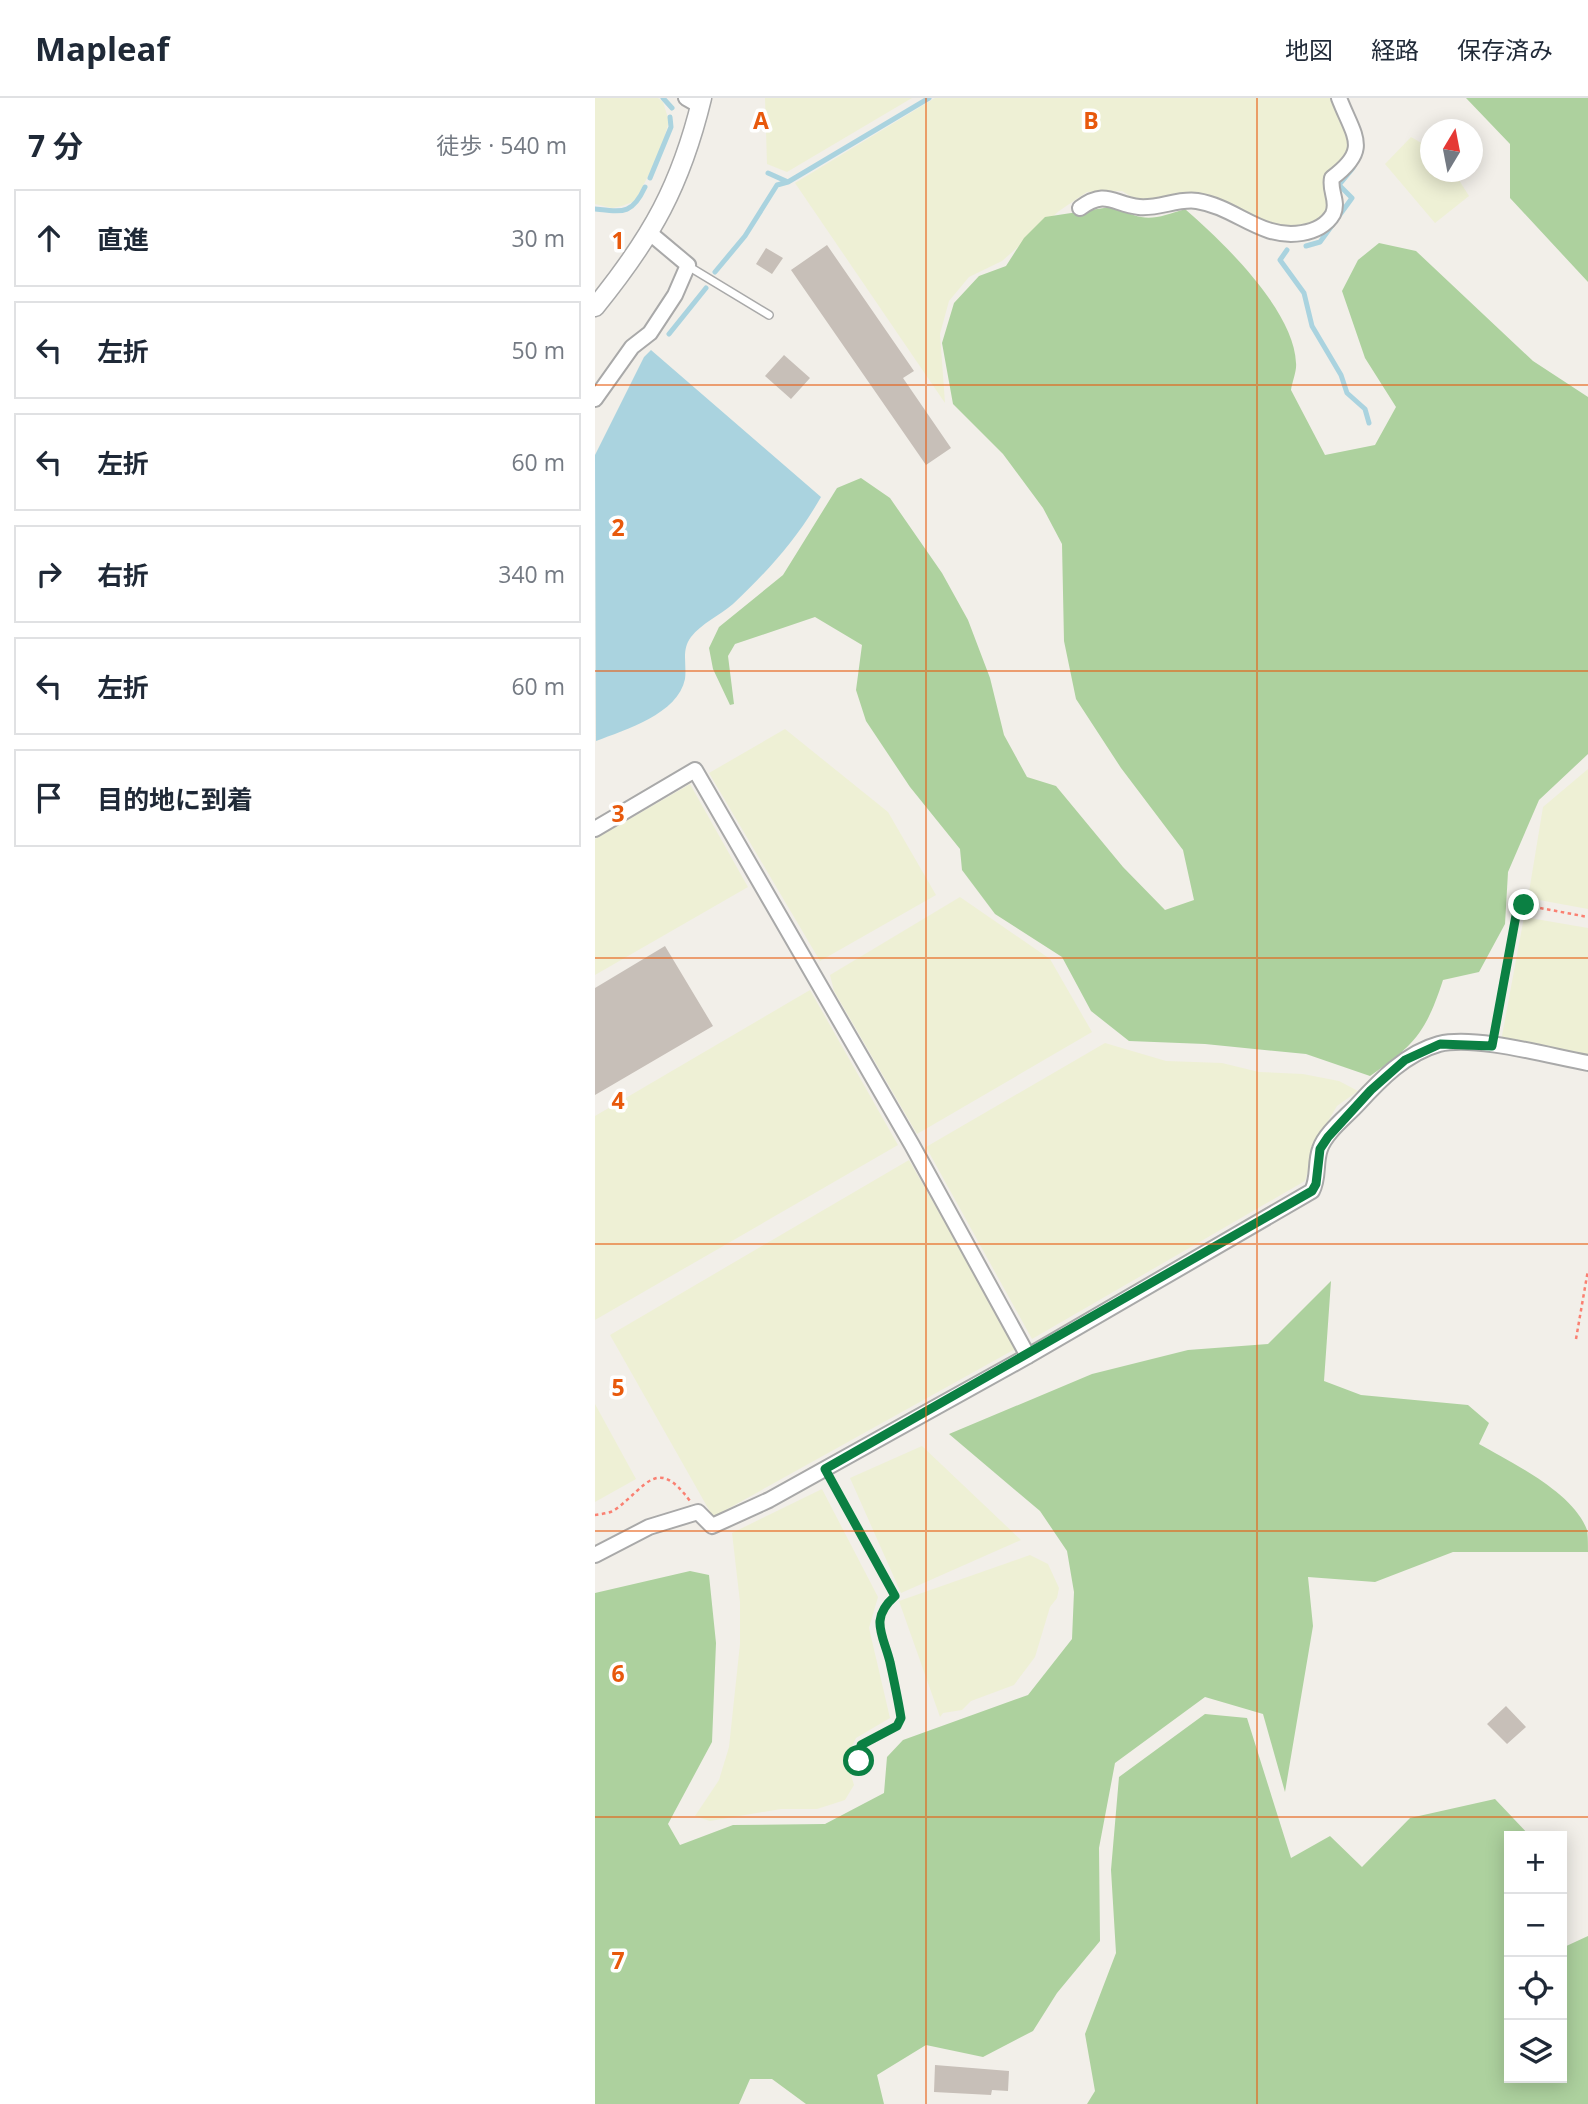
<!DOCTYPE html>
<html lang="ja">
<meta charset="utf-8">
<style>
body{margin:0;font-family:"Open Sans","Noto Sans JP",sans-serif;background:#f6f6f7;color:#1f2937}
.controls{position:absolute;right:21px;bottom:21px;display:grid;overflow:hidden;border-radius:0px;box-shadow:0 4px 18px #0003}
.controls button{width:63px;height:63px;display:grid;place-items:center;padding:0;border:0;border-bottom:2px solid #e0e1e3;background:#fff;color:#1f2937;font:35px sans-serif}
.compass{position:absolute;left:825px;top:21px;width:63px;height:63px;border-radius:50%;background:#fff;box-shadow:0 4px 18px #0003;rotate:10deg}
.stop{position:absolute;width:21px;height:21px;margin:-16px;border:5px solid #0b8043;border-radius:50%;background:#fff}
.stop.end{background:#0b8043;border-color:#fff;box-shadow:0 2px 7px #0008}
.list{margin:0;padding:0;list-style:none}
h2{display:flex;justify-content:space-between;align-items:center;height:91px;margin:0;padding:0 28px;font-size:30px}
h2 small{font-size:23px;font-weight:400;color:#747a83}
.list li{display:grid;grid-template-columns:46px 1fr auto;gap:21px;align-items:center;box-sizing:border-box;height:98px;margin:0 14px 14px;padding:0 14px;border:2px solid #e0e1e3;border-radius:0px}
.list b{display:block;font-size:26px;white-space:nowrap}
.list em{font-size:23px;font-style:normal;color:#747a83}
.icon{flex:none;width:38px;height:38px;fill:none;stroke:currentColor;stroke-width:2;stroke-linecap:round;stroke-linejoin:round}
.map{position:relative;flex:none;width:993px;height:2006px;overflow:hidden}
header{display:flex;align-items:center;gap:42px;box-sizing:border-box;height:98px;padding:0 35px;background:#fff;border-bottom:2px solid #e0e1e3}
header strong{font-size:33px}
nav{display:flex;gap:38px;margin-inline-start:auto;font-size:24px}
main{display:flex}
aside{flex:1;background:#fff}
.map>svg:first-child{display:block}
</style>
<header>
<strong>Mapleaf</strong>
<nav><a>地図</a><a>経路</a><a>保存済み</a></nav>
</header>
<main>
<aside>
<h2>7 分<small>徒歩 · 540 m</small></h2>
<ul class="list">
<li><svg class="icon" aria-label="ahead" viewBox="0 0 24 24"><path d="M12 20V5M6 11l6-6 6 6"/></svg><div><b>直進</b></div><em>30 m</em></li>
<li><svg class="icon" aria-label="left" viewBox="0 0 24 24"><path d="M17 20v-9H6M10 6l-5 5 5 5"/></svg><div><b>左折</b></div><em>50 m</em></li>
<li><svg class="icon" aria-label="left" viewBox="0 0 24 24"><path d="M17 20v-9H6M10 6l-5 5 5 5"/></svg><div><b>左折</b></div><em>60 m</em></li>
<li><svg class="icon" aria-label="right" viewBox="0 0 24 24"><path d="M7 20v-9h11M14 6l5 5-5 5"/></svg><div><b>右折</b></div><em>340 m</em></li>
<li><svg class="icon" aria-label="left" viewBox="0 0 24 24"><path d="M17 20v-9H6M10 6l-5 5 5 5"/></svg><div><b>左折</b></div><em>60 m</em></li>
<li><svg class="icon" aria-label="arrive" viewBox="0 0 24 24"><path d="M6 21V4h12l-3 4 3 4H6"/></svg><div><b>目的地に到着</b></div></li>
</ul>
</aside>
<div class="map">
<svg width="993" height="2006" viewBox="0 0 993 2006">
<rect width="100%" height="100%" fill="#f2efe9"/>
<path fill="#eef0d5" d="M0,0H63L68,4L74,23L65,55L40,103L27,108L17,110L0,106Z
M170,0H317L192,74L172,66Z
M340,0H739L754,48L753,61L730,82L734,109L726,121L714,129L695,132L676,128L597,96L576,98L556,104L542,102L527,93L492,94L464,113L407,163L374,179L354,203L345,236L350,305L200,85Z
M816,39L835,50L836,74H859L874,98L840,125L790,66Z
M190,631L293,714L341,797L225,863L114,675Z
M993,671V811L933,800L948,709Z
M95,686L153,789L0,877V741Z
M365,799L455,861L497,934L322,1036L239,893L235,877Z
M929,819L993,830V958L906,943Z
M215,892L303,1047L0,1222V1018Z
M510,945L571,963L627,965L664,974L708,976L744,983L763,993L742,1008L724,1038L710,1083L437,1241L331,1049Z
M314,1062L422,1250L118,1419L15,1237Z
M0,1306L41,1381L0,1404Z
M327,1348L426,1442L306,1495L255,1380Z
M227,1391L283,1499L274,1530L295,1620L261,1640L251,1660L259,1687L250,1702L222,1711H186L115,1723L100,1718L124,1682L134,1649L145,1546V1504L137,1435Z
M435,1457L453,1466L464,1490L462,1500L455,1509L440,1559L419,1587L376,1603L367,1612L348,1615L345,1619L304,1503Z"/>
<path fill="#add19e" d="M871,0H993V184L915,100V46Z
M522,108C547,126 563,120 590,111C628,144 699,212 701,265C702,273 697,284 696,292L730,357L780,347L801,309L770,260L747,193L763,162L784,145L821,153L938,263L993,299V656L944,702L913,774L910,826L884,874L848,882C831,934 820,947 775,978L711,956L610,946L534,943L496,913L467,859L400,816L367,772L365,751L315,689L271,623L261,592L267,547L220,519L140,546L133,558L139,606L135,607L118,571L114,550L124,529L188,477L242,390L266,380L295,400L347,475L373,522L395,580L409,637L432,679L461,688L528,769L570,812L599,802L588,752L526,670L481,601L469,543L467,446L448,410L408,356L358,306L347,245L359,205L384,178L411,168L429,140L450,119Z
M736,1183L729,1283L766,1297L873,1307L894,1325L884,1346C917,1365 978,1394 992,1432C993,1438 993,1448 993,1454H858L780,1484L713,1479L718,1528L690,1694L668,1616L610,1599L520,1665L504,1750L505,1843L462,1895L438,1933L388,1959L331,1947L282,1977L289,2006H211L177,1981H155L144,2006H0V1495L95,1473L114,1477L121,1545L117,1644L73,1726L85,1747L138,1727L230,1726L289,1695L292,1659L308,1642L433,1597L477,1541L479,1494L472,1453L445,1413L354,1336L497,1276L593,1252L673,1246Z
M610,1616L652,1620L696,1760L735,1738L767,1769L815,1720L900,1701L935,1738H914V1980H967V1850L993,1838V2006H492L500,1993L490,1936L521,1855L516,1772L524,1679Z"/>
<path fill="#aad3df" d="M56,252L226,399C202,441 173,473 138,506C124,518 107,525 96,539C86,552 92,566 90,581C83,616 30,632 1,643L0,357L49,259Z"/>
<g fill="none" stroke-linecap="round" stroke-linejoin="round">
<path stroke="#aad3df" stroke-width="5" d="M68,0L77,10
M173,75L193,84L334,0
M55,80L76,29L75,19
M0,111C28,114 37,117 50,89
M711,148L725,144L757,100L744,87L758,70
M692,152L685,162L709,195L717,228L746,277L752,295L770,311L774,325
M120,174L150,138L182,87L193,84
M74,236L111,190"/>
</g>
<path fill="#c7bfb8" d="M232,147L319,273L308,280L356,350L331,367L196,172Z
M171,150L188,160L177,176L161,166Z
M189,257L215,280L196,301L170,278Z
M70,848L118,928L0,997V890Z
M911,1608L931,1629L912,1646L892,1626Z
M340,1967L414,1973L413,1993L397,1992L396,1997L339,1994Z"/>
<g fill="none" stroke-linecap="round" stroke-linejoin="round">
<g stroke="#a9a9a9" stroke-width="10">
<path id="service" d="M93,168L174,217"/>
</g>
<g stroke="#a9a9a9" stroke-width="18">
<path id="minor" d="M91,0L105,8
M485,110C511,91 518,106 544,109C564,111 583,100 602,103C641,109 666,142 707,135C719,133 732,127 738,116C744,103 734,93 737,80C776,51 759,39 744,0
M0,301L37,249L55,235L80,197L93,167L56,136
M0,731L100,672L317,1047L433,1258
M0,1457L54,1429L103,1414L117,1428L174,1402L433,1258L717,1093C724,1080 720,1065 725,1051C730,1035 751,1019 763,1006C785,982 811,955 844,946C881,937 954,958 993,965"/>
</g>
<g stroke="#a9a9a9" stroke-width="21">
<path id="tertiary" d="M0,209C57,139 86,87 107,0"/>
</g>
<path stroke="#fa8072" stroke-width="2.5" stroke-dasharray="3.5 3.5" stroke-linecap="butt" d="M900,932L922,812L929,807L993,819
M981,1241L993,1172
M237,1383L300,1498C274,1522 288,1536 295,1564C299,1583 303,1601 306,1620L302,1628L266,1647L264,1663L269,1673
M0,1417C7,1416 16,1415 21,1411C52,1388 62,1358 95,1403"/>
<use href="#service" stroke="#fff" stroke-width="7"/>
<use href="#minor" stroke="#fff" stroke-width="14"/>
<use href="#tertiary" stroke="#fff" stroke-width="18"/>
</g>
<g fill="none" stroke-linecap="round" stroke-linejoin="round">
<path stroke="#0b8043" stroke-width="9" d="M264,1663L266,1647L302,1628L306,1620C303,1601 299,1583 295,1564C288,1536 274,1521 300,1498L230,1371L717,1093L721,1086L725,1051L733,1039L776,992L810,962L845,946L897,948L922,812L929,807"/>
</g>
<path fill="none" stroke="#e8590c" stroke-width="2" stroke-opacity="0.55" d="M331,0V2006M662,0V2006M0,287H993M0,573H993M0,860H993M0,1146H993M0,1433H993M0,1719H993"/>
<g font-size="23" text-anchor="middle" font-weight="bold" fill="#e8590c" stroke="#fff" stroke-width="7" stroke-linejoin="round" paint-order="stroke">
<text x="166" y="31">A</text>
<text x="496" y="31">B</text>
<text x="23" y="151">1</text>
<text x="23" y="438">2</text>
<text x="23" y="724">3</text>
<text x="23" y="1011">4</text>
<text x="23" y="1298">5</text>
<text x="23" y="1584">6</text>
<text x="23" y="1871">7</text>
</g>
</svg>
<div class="controls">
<button>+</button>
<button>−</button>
<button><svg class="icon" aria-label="locate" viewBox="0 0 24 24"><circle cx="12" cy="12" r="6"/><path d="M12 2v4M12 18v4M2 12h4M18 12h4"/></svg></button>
<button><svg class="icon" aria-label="layers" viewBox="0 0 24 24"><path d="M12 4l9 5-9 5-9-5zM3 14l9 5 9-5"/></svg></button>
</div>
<svg class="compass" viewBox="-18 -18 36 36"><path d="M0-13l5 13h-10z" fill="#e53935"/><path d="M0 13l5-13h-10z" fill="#747a83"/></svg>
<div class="stop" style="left:264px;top:1663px"></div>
<div class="stop end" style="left:929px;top:807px"></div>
</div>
</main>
